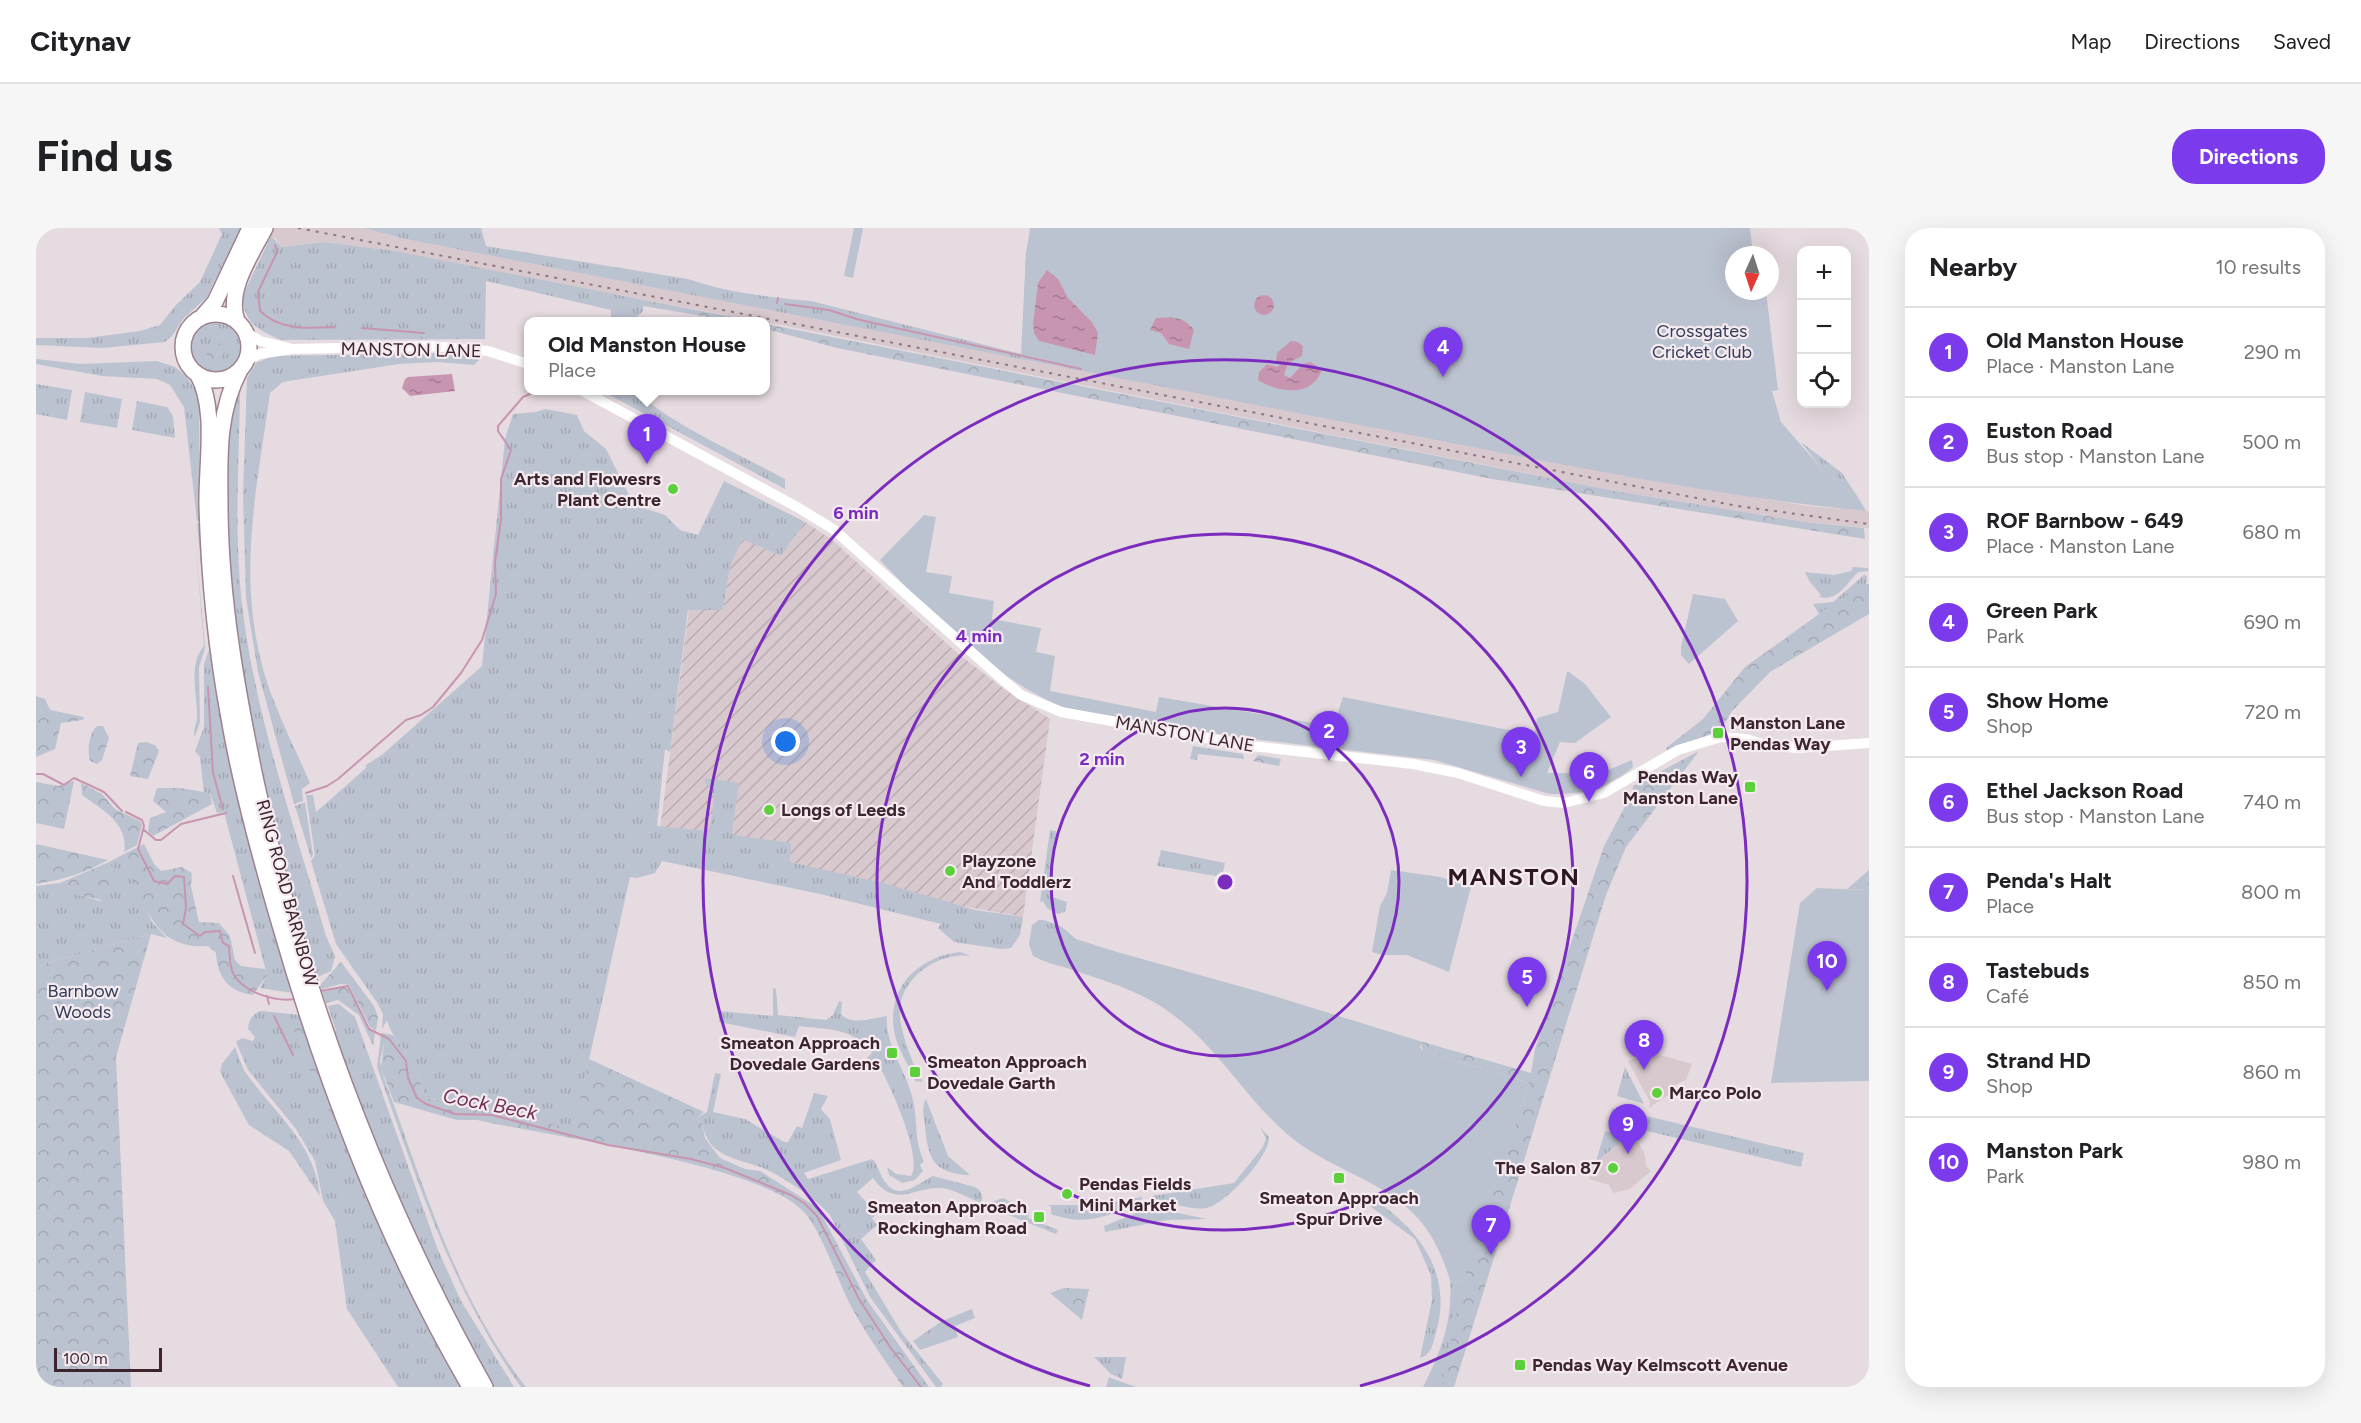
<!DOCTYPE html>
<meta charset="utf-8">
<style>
body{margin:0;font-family:Figtree,sans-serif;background:#f6f6f6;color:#202124}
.controls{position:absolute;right:18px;top:18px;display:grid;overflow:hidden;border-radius:12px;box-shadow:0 6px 24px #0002}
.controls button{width:54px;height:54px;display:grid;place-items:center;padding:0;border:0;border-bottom:2px solid #e0e0e0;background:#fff;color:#202124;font:30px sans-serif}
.compass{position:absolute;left:1689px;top:18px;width:54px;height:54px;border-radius:50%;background:#fff;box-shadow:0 6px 24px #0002;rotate:183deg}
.scale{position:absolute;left:18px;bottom:15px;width:108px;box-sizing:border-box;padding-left:6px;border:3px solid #3c252f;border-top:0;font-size:16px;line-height:21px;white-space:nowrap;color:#3c252f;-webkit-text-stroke:4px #f4eaef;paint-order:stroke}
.you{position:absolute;left:750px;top:514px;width:21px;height:21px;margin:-15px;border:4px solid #fff;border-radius:50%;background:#1a73e8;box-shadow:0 0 0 9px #1a73e833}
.badge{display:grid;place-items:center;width:39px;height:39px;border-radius:50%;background:#7c3aed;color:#fff;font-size:20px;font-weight:700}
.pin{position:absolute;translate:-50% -50px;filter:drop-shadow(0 2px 3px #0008)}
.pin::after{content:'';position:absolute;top:32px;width:21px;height:18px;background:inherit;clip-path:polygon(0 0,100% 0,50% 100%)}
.popup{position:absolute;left:488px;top:89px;width:246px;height:78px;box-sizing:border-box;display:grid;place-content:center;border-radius:12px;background:#fff;filter:drop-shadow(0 2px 4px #0005);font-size:20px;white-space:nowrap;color:#757577}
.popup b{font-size:22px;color:#202124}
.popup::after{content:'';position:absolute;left:50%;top:100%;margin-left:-12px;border:12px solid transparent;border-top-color:#fff}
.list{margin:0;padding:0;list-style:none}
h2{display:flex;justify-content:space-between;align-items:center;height:78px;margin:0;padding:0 24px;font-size:26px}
h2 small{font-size:20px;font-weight:400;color:#757577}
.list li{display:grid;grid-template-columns:39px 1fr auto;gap:18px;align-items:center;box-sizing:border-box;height:90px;padding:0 24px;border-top:2px solid #e0e0e0}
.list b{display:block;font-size:22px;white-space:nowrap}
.list p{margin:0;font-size:20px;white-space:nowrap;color:#757577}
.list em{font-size:20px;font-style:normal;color:#757577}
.icon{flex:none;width:33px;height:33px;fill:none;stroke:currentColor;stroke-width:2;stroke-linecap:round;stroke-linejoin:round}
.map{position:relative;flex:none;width:1833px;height:1159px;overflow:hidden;border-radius:24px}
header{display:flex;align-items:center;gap:36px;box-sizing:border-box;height:84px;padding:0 30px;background:#fff;border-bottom:2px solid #e0e0e0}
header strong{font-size:28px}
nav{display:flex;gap:33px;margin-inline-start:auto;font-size:21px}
.intro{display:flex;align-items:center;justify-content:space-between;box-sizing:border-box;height:144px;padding:0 36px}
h1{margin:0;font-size:42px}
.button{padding:15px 27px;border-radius:24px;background:#7c3aed;color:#fff;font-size:21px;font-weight:700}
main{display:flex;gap:36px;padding:0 36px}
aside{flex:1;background:#fff;border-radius:24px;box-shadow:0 6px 24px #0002}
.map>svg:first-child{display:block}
</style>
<header>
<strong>Citynav</strong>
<nav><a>Map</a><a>Directions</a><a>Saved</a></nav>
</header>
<div class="intro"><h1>Find us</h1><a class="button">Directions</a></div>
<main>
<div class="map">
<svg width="1833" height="1159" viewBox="0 0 1833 1159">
<defs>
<pattern id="industrial-furrows" width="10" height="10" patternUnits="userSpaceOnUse" patternTransform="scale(1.5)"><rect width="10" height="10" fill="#d8c9cf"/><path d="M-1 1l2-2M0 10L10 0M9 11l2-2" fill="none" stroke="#baacb2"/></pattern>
<pattern id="grass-tufts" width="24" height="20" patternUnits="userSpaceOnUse" patternTransform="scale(1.5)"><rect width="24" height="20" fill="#bcc3d0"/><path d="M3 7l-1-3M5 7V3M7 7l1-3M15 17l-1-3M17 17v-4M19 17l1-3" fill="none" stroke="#a2a7b3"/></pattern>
<pattern id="forest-crowns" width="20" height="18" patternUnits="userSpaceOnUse" patternTransform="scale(1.5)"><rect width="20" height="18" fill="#bcc3d0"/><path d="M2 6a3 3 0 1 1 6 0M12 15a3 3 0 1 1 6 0" fill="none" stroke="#a2a7b3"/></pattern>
<pattern id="water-ripples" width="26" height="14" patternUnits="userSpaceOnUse" patternTransform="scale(1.5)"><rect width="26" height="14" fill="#c895b1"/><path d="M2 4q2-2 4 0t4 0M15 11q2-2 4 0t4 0" fill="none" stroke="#a47990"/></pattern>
</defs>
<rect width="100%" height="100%" fill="#e6dbe0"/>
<path fill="#d8c9cf" d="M208,0H327L369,11L1590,248L1772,278L1833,283V300L1769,294L1579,263L730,94L450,43L359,23L288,14L246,19L239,10Z
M1613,824L1656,836L1650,852L1639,857L1632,867L1613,880L1614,874L1592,833Z
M1592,907L1599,909L1609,926L1610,938L1615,943L1594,961L1577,965L1573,957L1553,951L1557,938Z"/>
<path fill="url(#industrial-furrows)" d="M769,294L795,311L919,423L965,459L1014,491L987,689L621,624L653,381L687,382L694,339L706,310L745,328Z"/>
<path fill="url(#grass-tufts)" d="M183,0H205L171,69L147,91L136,108L129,114L66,120L0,117V110H51L104,103L124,97L139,78L164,54L186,6Z
M327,0H445L450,18L652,51C692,65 733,69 775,73L985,126L990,26L994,0H1291L1303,193L369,11Z
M235,8L246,19L288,14L359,23L608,72L607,83L597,93H555L575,89V82L450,53L449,111L246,112C223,103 206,94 207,67Z
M173,91C237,86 199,177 160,139C143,122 154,99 173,91Z
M406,125L439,127L443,132L438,137L401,134L363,136L247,154L234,165C221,261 201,344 227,441C238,480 258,518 274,555L266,561L267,573L258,576L222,444L210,370L207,266L211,150L220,135L237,128Z
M0,131L45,136L121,133L139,139L150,148L163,167L164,292L161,293L148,179L134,157L121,151L66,148L0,136Z
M0,156L36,162L31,192L0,186Z
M566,163H602C622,190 715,232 749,251V261Z
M49,164L86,171L81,200L44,194Z
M201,166H204C203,235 198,306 206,376C219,489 259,599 290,708L299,728L295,743L282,749L277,734L273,735L230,582L200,429L189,275L193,199Z
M101,173L131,179L137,188L139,210L96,202Z
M509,181L541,187L548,203L570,221L598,277L629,287L644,302L662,307L688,253L769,294L745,328L706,311L694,339L687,382H652L634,524L629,521L621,598L673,603C675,587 684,565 669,555V550L703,555L696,607L755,615L754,634L851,656L939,682L987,689L984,707L975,720L965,721L918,714L902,700L905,696L784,666L626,633L619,645L601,650L594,649L537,903L453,877L435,878L391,870C385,860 385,853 381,843C374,824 356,812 351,792L346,801L347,786L342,776L300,716L275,633L279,627L270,567H277L280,584L330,540V537L347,526L446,438L469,211L477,186L500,184Z
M1765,214L1806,245L1825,274L1785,240Z
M161,295H164L179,422C174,431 175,445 182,454L253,742L249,743L256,765L224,760L231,747L188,584L181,585L174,565L168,566L164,529L159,523L168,499V436L173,422Z
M158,296L169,420L163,439L164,494L159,509C156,501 162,495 161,487C161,464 152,437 168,418Z
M1817,339L1832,340V343L1822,344C1811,355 1802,374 1783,369L1785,367L1774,354L1769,344L1798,347L1815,343Z
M1828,347L1831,348L1830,357L1783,386L1777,376L1797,374Z
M269,574L277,627L275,630L259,578Z
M1014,602L1020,603L1014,656L1016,669L1031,674L1029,684L1022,686L1011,680L1007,673L1004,674Z
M1125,622L1189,635L1186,649L1121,638Z
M88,626L116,694L131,710L115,706L11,735L0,741V658L23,661L64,673L80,645L73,634Z
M1008,692L1026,699L1040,711L1081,724L1005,703Z
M924,724L935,728C902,723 860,752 864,789C865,806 878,840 887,854L879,853C874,839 864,825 860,811C847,764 879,729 924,724Z
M737,760L740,761L742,787L790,792L797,787L803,773L806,774L805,786C814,798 837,790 851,788C849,817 869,841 876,868C882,889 878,914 888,933L884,937L887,943L879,952L866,955L853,947L851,939L860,946L875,948C888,929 851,850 839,830L835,834L831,830L836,825C814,799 795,802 763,798L759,809L683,794V783L737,788Z
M303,776L319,789L402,1022L425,1073L478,1159H454C392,1044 341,928 297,804L300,803L292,778Z
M225,783L264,787L272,812L430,1159H362L311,1081L299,993L287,973L279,933L260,901L212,842L200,814L206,810L217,813L219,809L212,801C212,793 217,785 225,783Z
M344,815L348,816L344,833L348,850C387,955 419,1069 490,1159H485C415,1060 381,952 341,839Z
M199,819C203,828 205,838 210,845C239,886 279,915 284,968L253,923L213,897L184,844L186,836Z
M1589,839L1608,876L1581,868Z
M679,845L685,846L677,884L709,891L748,914H752L761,898L766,900L778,865L792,868L785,881L794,891L805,932L768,945L772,951L836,931C841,935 842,941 845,947C860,978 880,956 897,948L939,959C945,962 948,968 945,975C934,971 918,961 905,960C877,959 859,981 837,950L821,964L841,986L836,990L841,997L825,1011L840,1032L829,1044L866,1105L907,1156L905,1159H900L834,1069L794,987C783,973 741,944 724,939C697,929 672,929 666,894L659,891L671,884Z
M890,871L912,928L934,947C898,946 892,931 889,899C888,889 885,879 890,871Z
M1576,880L1768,925L1765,939L1572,894Z
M1224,899L1233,909C1234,928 1189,977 1170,980C1154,983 1135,973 1118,974L1116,968L1198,955L1227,919L1230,910Z
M1569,903L1590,909L1561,934L1560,933Z
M1106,969C1104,979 1096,978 1088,981C1062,992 1043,996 1015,986V979L1012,977H1061Z
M967,970L993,984L992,990L1022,1002L1020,1006L953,979L956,974Z
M1331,971H1338C1386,1004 1418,1048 1399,1108C1396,1118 1395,1127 1384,1130L1396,1072L1395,1047L1379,1011L1327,973Z
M1121,981L1172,991L1131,992L1069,1004L1068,998L1071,997L1102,984Z
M1414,1052L1427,1055L1406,1159H1387C1405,1124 1417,1092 1414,1052Z
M936,1081L939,1090L919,1098L922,1109L884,1122L877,1113L906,1093Z
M1058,1129H1090L1086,1151L1075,1146Z"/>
<path fill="url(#forest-crowns)" d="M608,72L719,93H696L607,78Z
M730,96L1579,263L1769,294L1828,300L1829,311L1456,251L801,120L730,101Z
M170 123a9 9 0 1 1 18 0a9 9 0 1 1-18 0Z
M1830,356H1833V386L1734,444L1696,483L1684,503L1631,522L1630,520L1667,491L1709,439L1797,376Z
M0,468L9,471L14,482L48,489L47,492L25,495L19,521L0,529Z
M61,498H67L73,510L66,532L61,536L54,533C51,522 53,505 61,498Z
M110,514L119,517L123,523L112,551L94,548L102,515Z
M1157,518L1207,526L1208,531L1162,526L1161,532L1154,531Z
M1663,523L1590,619L1570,667L1418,1159H1406L1426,1055L1493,855L1387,823L1385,816L1387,814L1495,845L1499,821L1568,618L1597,563V558Z
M1222,527L1245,531L1243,538L1217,533Z
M38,553L28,601L0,595V554L22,558Z
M45,555L66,566L79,581L104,593L106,597L101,617L88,624C93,595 66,582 46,567Z
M121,560H144L174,565L176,576L117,608L112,603L114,590L130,584L117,573Z
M0,616L72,632C49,645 26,652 0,656Z
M108,616L118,636L125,643L146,639L156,645L155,658L163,694L183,695L194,708L199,732L205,738L229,741L231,747L217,767C193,764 181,749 180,725L172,718C115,723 106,669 88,626Z
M73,634L80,645L70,673L0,658L24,655Z
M1833,642V662L1811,661Z
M115,706L80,829L95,1159H0V741L11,735Z
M305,734L338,778L342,789L340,803L334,799L313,757L305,756L286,761L284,757Z
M308,758C325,765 322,797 339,805L337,818L323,787L302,772L290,775L286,763Z
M263,791L272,813H275L328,952L323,949L259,809L258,800Z
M345,805L357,807C365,818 377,831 381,843C385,853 385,860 391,870L435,878L453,877L537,902L553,831L668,884L660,891L666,894L669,910L684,930L709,941L724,943L782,980L831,1072L893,1159H867C850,1134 832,1109 817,1082C802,1055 787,1005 768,984C724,936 511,908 441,892H421L358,874L345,840L348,817L344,815Z
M1028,1060L1053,1061L1046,1092L1014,1065Z"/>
<path fill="#bcc3d0" d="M818,0H827L817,50L808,48Z
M995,0H1714L1717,27H1698V63H1730L1742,162L1736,163L1745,194L1785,240L1825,274L1830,283C1694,270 1560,243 1426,217C1279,188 1132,161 986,126L990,26Z
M888,287L900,289L890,344L916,348L913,365L958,373L956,391L1005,400L1000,424L1019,428L1014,463L1120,484L1123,469L1289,497L1296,503L1307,469L1498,507L1501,490L1522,484L1531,444H1533L1549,456L1575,489L1539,515L1524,514L1511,545H1565L1596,532L1597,539C1573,560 1545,567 1514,566L1398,532L1208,510L1036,482C964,458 896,386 844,332Z
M1657,366L1689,371L1702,393L1653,436L1645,427V419Z
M1355,642L1404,649L1435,659L1413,744L1371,727H1346L1336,724L1344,678L1351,665Z
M1781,660L1833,662V853L1735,855L1764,675Z
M1003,692H1008L1006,703L1228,765L1387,814L1384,819L1387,823L1493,855L1427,1055L1414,1052C1406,1027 1396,1004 1377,985C1341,950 1289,939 1251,906C1200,861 1178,809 1116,773C1089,758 1060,750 1031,740C1020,737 1008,734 997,728L993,716L996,697Z
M1073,1149L1075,1150L1100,1159H1070Z"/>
<path fill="url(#water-ripples)" d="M1011,42L1022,51L1032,70L1056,94L1062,105L1059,127L1003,113L998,105L997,96L1002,55Z
M1218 77a10 10 0 1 1 20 0a10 10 0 1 1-20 0Z
M1120,90C1135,89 1148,88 1158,102L1153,121L1133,116L1125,105L1114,102Z
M1255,113L1262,114L1267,118L1266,128L1252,135L1248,147L1254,150L1267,136L1274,134L1286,141C1277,170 1243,165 1222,152L1223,144L1231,136L1240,139L1244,137L1240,133L1241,125Z
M416,146L419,163L374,168L366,160L369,151L372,149Z"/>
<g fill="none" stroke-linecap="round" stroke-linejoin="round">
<path stroke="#c895b1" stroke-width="2" d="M239,17L241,24L222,64L224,83C245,103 271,100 298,99
M741,75L742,70
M749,76L793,82L824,92L1045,141
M326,100L388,105
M172,459L177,545L187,581
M0,546H7L28,557L38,550L68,564L86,583
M270,565L291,558L302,551L370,492L385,487L397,479L425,445L446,412L460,366L459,334L465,291V251L475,222L462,203V198L487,169L503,162
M90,584L106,592L108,598L102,621L118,653L131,656L139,648L148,649L150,680L147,696L164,708L169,704L184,703L187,715L193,718C194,727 193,739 198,747C209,765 240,774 259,771
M108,602L120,612H125L145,596L190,585
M197,648L219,725
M284,763L312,758L333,801L353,811L370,833L372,850L381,870L390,876L419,886L456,887L572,917L655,931L689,940L755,967L768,975L781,988L823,1071L854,1119L885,1159
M231,768L233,776
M238,788L257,827"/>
<g stroke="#9d828f" stroke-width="18">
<path id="highway" d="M147 119a33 33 0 1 1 66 0a33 33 0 1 1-66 0Z
M166,89L179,74L214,0
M201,93C190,63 215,27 229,0
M204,142C180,187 184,234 184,283C185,373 201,462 219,549C265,762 342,969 449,1159
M162,147C181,181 170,238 171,278C173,349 180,420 193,490C205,560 224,629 244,697C290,857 350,1015 434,1159"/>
</g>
<path stroke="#fff" stroke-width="10" d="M210,104L224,113L253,120
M210,133L223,126L256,121L395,118L452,123L492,136
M545,162L761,279L797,301L967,452L985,467L1025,484L1215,518L1377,536L1422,545L1508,573L1528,575L1568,565L1642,522L1685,509L1711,511L1728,517L1762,520L1833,515"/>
<use href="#highway" stroke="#fff" stroke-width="15"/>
<path stroke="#907481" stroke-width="2" stroke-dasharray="3 6" stroke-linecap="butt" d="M262,0L1702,278L1833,296"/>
</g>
<g fill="none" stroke="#7b2cbf" stroke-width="3">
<circle cx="1189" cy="654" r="174"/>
<circle cx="1189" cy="654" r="348"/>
<path d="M1054 1158A522 522 0 1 1 1324 1158"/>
</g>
<g fill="#5cd03b" stroke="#f4eaef" stroke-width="2">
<circle cx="637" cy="261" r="6"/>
<rect x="1676" y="499" width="12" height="12" rx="3"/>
<rect x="1708" y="553" width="12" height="12" rx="3"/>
<circle cx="733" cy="582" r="6"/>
<circle cx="914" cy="643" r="6"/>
<rect x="850" y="819" width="12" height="12" rx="3"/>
<rect x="873" y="838" width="12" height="12" rx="3"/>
<circle cx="1621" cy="865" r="6"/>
<circle cx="1577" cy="940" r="6"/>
<rect x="1297" y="944" width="12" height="12" rx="3"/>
<circle cx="1031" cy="966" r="6"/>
<rect x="997" y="983" width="12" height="12" rx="3"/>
<rect x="1478" y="1131" width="12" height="12" rx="3"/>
</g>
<g text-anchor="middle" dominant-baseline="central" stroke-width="4.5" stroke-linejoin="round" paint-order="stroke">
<g font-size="18" fill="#323c58" stroke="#f4eaef">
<text x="1666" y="103">Crossgates<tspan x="1666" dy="21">Cricket Club</tspan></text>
<text x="47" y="763">Barnbow<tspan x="47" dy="21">Woods</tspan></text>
</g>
<g font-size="18" fill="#3c252f" stroke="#f4eaef">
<text transform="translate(375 122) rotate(1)">MANSTON LANE</text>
<text transform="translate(1149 506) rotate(10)">MANSTON LANE</text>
<text transform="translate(251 665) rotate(75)">RING ROAD BARNBOW</text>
</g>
<g font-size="18" font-weight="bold" fill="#3c252f" stroke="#f4eaef" text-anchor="start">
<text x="625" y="251" text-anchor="end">Arts and Flowesrs<tspan x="625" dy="21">Plant Centre</tspan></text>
<text x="1694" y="495">Manston Lane<tspan x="1694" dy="21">Pendas Way</tspan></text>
<text x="1702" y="549" text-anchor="end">Pendas Way<tspan x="1702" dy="21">Manston Lane</tspan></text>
<text x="745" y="582">Longs of Leeds</text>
<text x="926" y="633">Playzone<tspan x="926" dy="21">And Toddlerz</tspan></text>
<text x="844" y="815" text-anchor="end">Smeaton Approach<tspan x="844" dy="21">Dovedale Gardens</tspan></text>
<text x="891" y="834">Smeaton Approach<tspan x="891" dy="21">Dovedale Garth</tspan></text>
<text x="1633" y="865">Marco Polo</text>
<text x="1565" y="940" text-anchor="end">The Salon 87</text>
<text x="1043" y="956">Pendas Fields<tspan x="1043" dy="21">Mini Market</tspan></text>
<text x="1303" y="970" text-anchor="middle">Smeaton Approach<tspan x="1303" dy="21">Spur Drive</tspan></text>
<text x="991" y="979" text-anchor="end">Smeaton Approach<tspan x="991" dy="21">Rockingham Road</tspan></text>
<text x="1496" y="1137">Pendas Way Kelmscott Avenue</text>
</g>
<g font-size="20" font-style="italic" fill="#702f51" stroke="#f4eaef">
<text transform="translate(454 876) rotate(11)">Cock Beck</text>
</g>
<g font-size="24" font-weight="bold" letter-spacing="1.5" fill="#2d1720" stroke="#f4eaef">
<text x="1478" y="648">MANSTON</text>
</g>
</g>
<circle cx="1189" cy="654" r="9" fill="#7b2cbf" stroke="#f4eaef" stroke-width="3"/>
<g font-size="18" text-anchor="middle" font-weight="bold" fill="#7b2cbf" stroke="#f4eaef" stroke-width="4.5" stroke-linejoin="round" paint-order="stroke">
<text x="820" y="291">6 min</text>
<text x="943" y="414">4 min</text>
<text x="1066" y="537">2 min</text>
</g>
</svg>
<div class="controls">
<button>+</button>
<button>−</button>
<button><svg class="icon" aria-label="locate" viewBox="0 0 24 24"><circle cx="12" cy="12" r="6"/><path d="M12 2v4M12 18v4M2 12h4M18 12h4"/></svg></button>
</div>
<svg class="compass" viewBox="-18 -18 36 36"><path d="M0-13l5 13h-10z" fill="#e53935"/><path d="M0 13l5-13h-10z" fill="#757577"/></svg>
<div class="scale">100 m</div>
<div class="you"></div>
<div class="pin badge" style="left:611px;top:236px">1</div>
<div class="popup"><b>Old Manston House</b>Place</div>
<div class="pin badge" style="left:1293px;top:533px">2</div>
<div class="pin badge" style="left:1485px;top:549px">3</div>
<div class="pin badge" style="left:1407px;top:149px">4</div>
<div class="pin badge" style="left:1491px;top:779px">5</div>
<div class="pin badge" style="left:1553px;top:574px">6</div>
<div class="pin badge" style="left:1455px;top:1027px">7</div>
<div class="pin badge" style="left:1608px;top:842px">8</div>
<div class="pin badge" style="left:1592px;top:926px">9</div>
<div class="pin badge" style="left:1791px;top:763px">10</div>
</div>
<aside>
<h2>Nearby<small>10 results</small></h2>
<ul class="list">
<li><span class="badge">1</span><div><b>Old Manston House</b><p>Place · Manston Lane</p></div><em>290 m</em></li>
<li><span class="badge">2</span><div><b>Euston Road</b><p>Bus stop · Manston Lane</p></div><em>500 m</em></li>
<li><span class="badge">3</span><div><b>ROF Barnbow - 649</b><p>Place · Manston Lane</p></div><em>680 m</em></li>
<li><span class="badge">4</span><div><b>Green Park</b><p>Park</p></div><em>690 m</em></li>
<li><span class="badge">5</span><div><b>Show Home</b><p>Shop</p></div><em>720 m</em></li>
<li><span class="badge">6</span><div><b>Ethel Jackson Road</b><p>Bus stop · Manston Lane</p></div><em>740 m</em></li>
<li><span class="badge">7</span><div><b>Penda's Halt</b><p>Place</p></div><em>800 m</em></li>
<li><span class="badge">8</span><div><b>Tastebuds</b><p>Café</p></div><em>850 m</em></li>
<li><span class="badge">9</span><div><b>Strand HD</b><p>Shop</p></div><em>860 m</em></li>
<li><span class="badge">10</span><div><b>Manston Park</b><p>Park</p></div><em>980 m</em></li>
</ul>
</aside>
</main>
